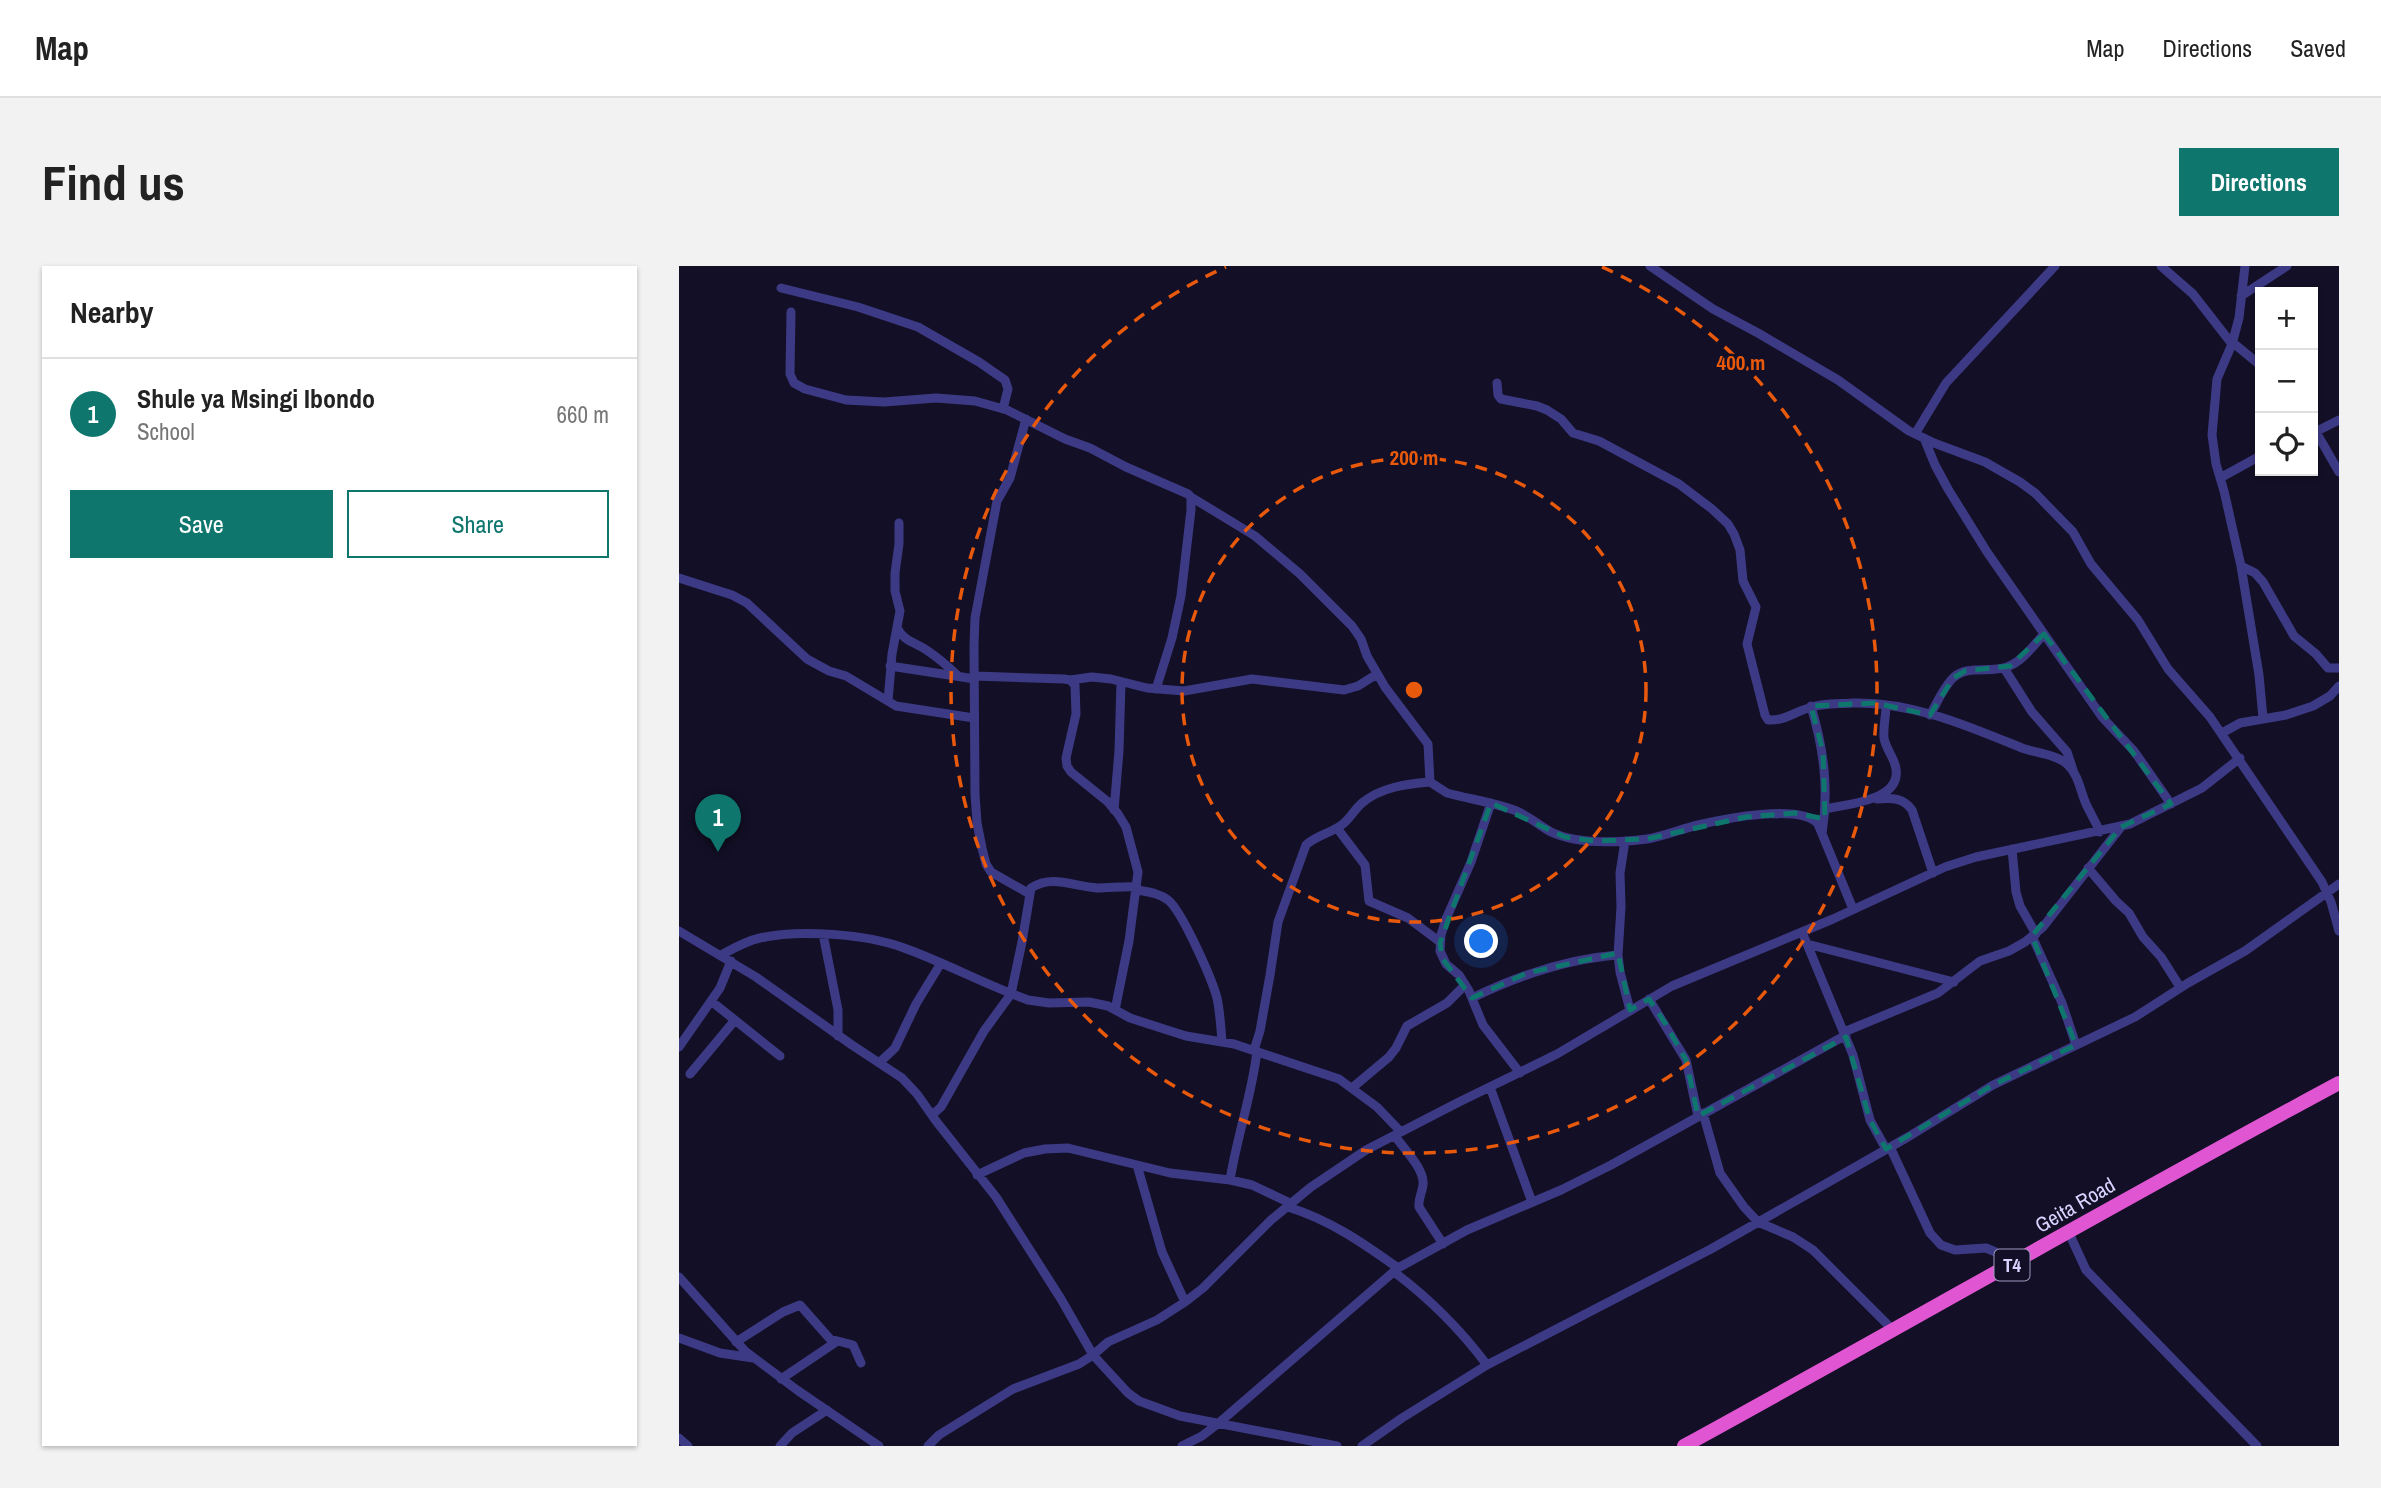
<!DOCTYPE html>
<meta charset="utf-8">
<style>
body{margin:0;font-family:"Archivo Narrow",sans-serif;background:#f2f2f2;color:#222}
.controls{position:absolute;right:21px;top:21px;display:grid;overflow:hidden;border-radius:0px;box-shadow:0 2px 5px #0004}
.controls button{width:63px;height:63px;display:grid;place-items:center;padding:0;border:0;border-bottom:2px solid #e0e0e0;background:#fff;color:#222;font:35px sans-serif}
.you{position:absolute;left:803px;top:676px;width:24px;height:24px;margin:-18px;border:5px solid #fff;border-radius:50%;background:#1a73e8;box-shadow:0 0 0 10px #1a73e833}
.badge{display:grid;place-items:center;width:46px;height:46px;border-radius:50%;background:#0f766e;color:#fff;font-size:23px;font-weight:700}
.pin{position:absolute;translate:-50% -58px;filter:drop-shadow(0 2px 4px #0008)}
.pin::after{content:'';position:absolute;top:37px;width:24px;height:21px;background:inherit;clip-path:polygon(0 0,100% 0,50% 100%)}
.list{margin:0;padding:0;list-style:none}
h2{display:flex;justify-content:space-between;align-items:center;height:91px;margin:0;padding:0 28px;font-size:30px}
h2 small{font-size:23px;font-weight:400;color:#767676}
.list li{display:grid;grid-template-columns:46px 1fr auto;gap:21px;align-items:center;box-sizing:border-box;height:112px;padding:0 28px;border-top:2px solid #e0e0e0}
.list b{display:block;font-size:26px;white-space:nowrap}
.list p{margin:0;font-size:23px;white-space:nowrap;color:#767676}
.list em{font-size:23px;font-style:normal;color:#767676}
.actions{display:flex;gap:14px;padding:21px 28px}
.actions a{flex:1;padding:16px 0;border:2px solid #0f766e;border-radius:0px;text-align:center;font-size:24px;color:#0f766e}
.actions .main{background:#0f766e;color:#fff}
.icon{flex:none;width:38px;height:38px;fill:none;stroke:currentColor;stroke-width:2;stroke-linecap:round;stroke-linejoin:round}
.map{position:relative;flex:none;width:1660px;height:1180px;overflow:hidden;border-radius:0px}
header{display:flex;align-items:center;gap:42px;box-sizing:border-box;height:98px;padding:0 35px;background:#fff;border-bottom:2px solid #e0e0e0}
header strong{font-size:33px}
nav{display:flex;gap:38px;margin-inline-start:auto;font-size:24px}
.intro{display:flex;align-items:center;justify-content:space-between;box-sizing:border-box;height:168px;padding:0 42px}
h1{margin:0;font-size:49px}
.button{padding:18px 32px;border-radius:0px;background:#0f766e;color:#fff;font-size:24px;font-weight:700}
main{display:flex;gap:42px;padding:0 42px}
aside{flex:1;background:#fff;border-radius:0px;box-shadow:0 2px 5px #0004}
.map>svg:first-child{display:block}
</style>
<header>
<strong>Map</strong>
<nav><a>Map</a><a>Directions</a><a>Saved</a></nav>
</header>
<div class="intro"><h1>Find us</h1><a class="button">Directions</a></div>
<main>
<aside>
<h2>Nearby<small></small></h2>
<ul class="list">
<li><span class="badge">1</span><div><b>Shule ya Msingi Ibondo</b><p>School</p></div><em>660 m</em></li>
</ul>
<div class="actions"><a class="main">Save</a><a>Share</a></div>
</aside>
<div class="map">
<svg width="1660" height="1180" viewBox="0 0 1660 1180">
<rect width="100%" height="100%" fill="#130f26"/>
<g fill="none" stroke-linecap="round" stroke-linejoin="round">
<path stroke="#3d3a85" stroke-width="9" d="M971,0L1034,43L1079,67L1159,114L1230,165L1255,177L1306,196L1341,216L1356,227L1394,266L1412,298L1459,354L1489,403L1531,451L1643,616L1652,636L1660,665
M1482,0L1514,28L1553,78
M1566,0L1560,52L1553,78L1538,113L1533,169L1537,198L1545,225L1562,300L1580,409L1584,452
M102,22L179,41L239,61L300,96L326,114L329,123L324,143
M1562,30L1608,0
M112,46L111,108L115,117L126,123L167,134L205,136L257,132L296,135L328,144L386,173L411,182L447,201L509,228L512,231V244L502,330L493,372L477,423
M1553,76L1581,99
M818,117L819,129L822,133L858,140L868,144L882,153L894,167L920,175L1000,218L1033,243L1049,258L1055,268L1061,284L1064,315L1077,341L1068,378L1086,449L1089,454C1106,455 1115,446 1130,442C1142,437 1159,438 1173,437C1232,435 1289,460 1343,482C1357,487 1376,488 1388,498C1401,510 1401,527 1409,542C1413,550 1417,557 1421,566
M347,153L331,212L318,235L296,352L295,379L296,528L298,557L303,582L307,598L312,606L349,627
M1637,166L1660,206
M1634,167L1660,154
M1236,168L1267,117L1376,0
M1245,172L1256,199L1269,223L1308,286L1423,451L1455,485L1492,538
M1541,212L1581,190
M512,231L576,270L621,308L673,360L682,373L688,390L706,421L749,478L751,516L768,527C790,533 813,536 835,544C849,549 859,559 872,566C900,579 937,577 968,573C986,570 1002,563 1019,559C1044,553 1122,537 1139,558L1174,643
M1562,300L1576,307L1584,316L1615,370L1637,388L1649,402H1660
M0,312L53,329L68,337L128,393L150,405L167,410L217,440L295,452
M218,362C225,375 235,376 246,383C258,391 269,400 279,410
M211,400L296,413
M1325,402L1353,446L1388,486L1394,504
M296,410L385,413L391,414L396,419L397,448L387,492L388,500L392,506L429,536L439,548L447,561L459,606L450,675L436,744
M391,414L413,411L432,413L468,422L505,425L573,413L665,424L679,420L698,408
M209,435L213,388L221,345L216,325V307L220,278V257
M1132,440C1145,484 1150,523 1143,568
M1251,449C1258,437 1265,420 1275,411C1289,399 1311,407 1328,401C1344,395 1354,380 1365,368
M1543,467L1561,457L1607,449L1634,440L1651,430L1660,420
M1198,533C1213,532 1224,531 1233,544L1254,607
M812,537L792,596L767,653L762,669L761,685L767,698L780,709L790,725L804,759L841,807
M1147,543C1167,538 1222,535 1217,503C1216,492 1207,484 1205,472C1204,461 1207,450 1207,439
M435,544L440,485L442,416
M658,562L686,599L690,635L729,652L761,676
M946,575L941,607L942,641L939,689L941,706L951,744
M1333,583L1337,626L1341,640L1357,668
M1409,602L1437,635L1450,647L1464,671L1482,691L1501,721
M458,624C469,626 480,627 489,634C503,645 533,713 538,732C541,746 542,761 543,776
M0,665L77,711L173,779L223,812L238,828L257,855L317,931L382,1033L414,1089L449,1127L460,1135L501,1150L658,1180
M1123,666L1174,789L1191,854L1207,883
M144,668L159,744V770
M1353,670L1383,737L1397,779
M1128,678L1275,716
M42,689C55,682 67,675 81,672C120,663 188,668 225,682C267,697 307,719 349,734L370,737L410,736L429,740L451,752L485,763L507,770L555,778L660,813L698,841L722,866
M793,732C840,709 887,693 939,689
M970,733L1007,794L1019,850
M32,735L101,790
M1165,766L1259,727L1301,695L1330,685L1346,676L1364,661L1442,561
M0,781L41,722L52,695
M575,784L581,765L591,709L599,656L627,579C639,568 654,567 665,557C672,551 676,543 683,537C702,521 728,518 751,516
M200,797L216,782L237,738L262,697
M11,808L56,754
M811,821L853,936
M673,822L710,791L717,782L728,760L768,737L786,719
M1024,847L1041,907L1065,941L1079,956L1114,971L1134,984L1214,1064
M253,849L262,841L305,765L332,728L343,676L352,622C374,608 395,621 418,622C432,622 445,620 458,621
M716,870C724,882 746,903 744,919C743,927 739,933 740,941L764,978
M1211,881L1251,967L1262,979L1276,984L1307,982L1338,995
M458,899L483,986L506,1036
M298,909L345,887L366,883L389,882L491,907L551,914L573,919L613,938
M551,914C558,870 573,829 578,785
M609,941C651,954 684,977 719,1002
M1390,967L1407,1004L1578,1180
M715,1006C751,1033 781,1063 808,1099
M0,1011L66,1085L118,1124L200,1180
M0,1072L41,1087L74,1092
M57,1076L104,1046L121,1039L151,1073L174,1079L182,1097
M102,1113L157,1076
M0,1172L9,1180
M101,1180L113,1167L148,1144
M249,1180L260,1169L334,1123L400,1098L414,1089L429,1076L478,1054L506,1036L524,1022L592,954L632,921L687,884L780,836L878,788L993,720L1154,653L1266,601L1297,591L1451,558L1523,522L1561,492
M503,1180L523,1170L541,1156L719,1002L788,964L882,924L932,899L1167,769
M683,1180L723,1152L808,1099L1032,983L1229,871L1314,819L1456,751L1509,717L1566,685L1660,618"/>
<path stroke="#e055d1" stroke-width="14" d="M1005,1180C1224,1060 1440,935 1660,817"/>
</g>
<path fill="none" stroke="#0f766e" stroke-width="5" stroke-dasharray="14 9" stroke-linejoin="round" d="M1365,368L1492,538L1442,561L1353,670L1397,779L1314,819L1207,883L1191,854L1167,771L1019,850L1007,794L986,757L970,733L951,744L939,687L848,707L793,732L763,692L761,677L812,537L886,571L916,575L968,573L1067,551L1116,547L1146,553L1144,486L1132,440L1196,437L1251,449L1274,412L1286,405L1331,400Z"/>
<g fill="none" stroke="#e8590c" stroke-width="3.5" stroke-dasharray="12 9">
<circle cx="735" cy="424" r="232"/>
<path d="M923 1A463 463 0 1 1 547 1"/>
</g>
<g text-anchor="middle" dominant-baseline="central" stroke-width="5" stroke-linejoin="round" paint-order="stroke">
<rect fill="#130f26" stroke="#9e99be" stroke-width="2" x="1315.5" y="983.5" width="35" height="31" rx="5"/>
<g font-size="19" font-weight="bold" fill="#d9d4ff">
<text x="1333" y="999">T4</text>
</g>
<g font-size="21" fill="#d9d4ff" stroke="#130f26">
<text transform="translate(1396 939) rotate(-30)">Geita Road</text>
</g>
</g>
<circle cx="735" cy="424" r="10" fill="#e8590c" stroke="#130f26" stroke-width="3.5"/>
<g font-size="21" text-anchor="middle" font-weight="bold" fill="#e8590c" stroke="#130f26" stroke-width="5" stroke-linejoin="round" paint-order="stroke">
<text x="1062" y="104">400 m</text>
<text x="735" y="199">200 m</text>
</g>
</svg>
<div class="controls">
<button>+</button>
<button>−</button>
<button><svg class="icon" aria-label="locate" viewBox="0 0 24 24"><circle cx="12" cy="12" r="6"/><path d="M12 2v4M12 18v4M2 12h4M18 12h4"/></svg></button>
</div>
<div class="you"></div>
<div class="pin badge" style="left:39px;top:586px">1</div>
</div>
</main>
